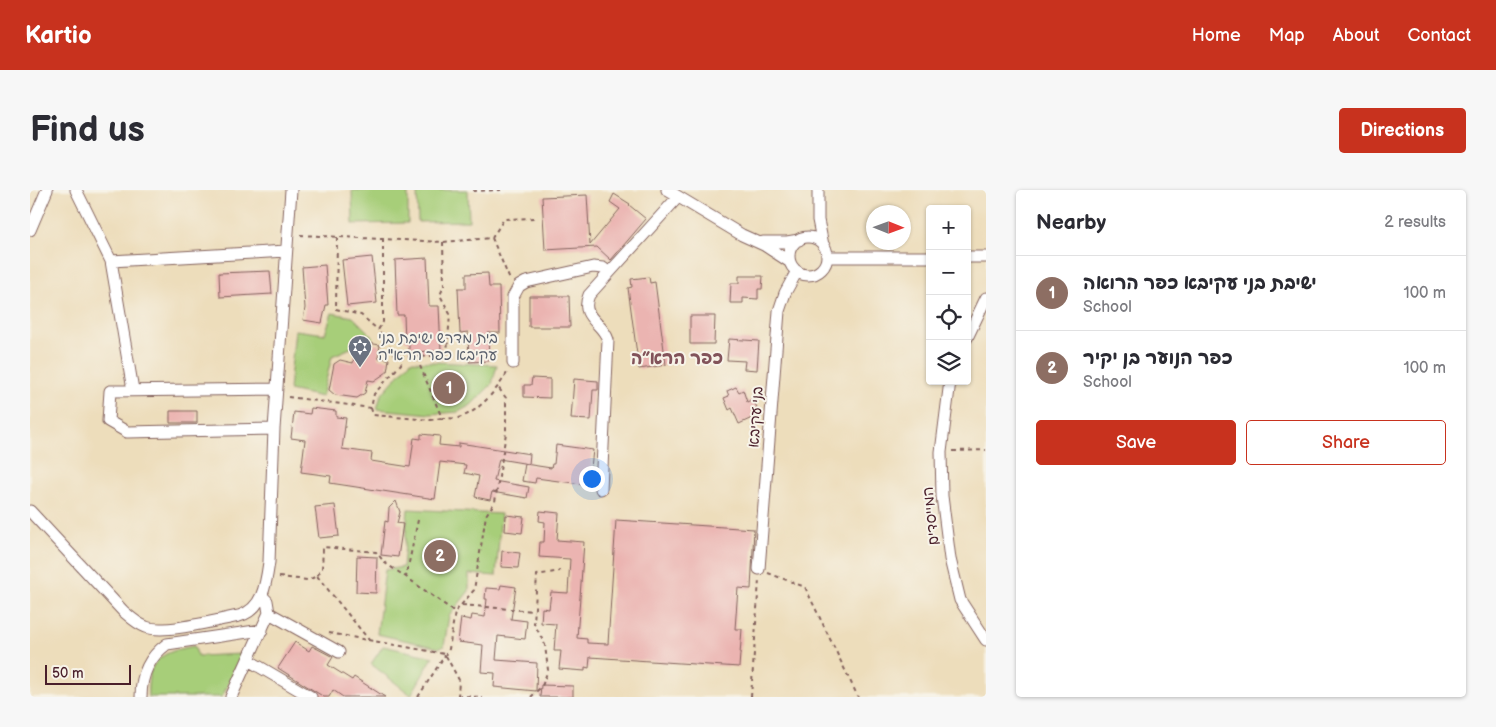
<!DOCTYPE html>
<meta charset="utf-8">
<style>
body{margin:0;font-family:"Balsamiq Sans","Playpen Sans Hebrew",sans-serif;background:#f7f7f7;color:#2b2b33}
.controls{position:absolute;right:15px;top:15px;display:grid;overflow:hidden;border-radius:5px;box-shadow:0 1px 4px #0004}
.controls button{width:45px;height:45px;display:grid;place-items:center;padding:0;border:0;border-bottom:1px solid #e1e1e2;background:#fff;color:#2b2b33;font:25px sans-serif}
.compass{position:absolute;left:836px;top:15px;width:45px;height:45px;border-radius:50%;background:#fff;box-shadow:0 1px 4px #0004;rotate:91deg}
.scale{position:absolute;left:15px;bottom:12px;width:86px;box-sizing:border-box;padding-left:5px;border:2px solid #4a1f2b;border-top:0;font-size:14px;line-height:18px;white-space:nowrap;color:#4a1f2b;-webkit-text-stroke:4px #f7f3e8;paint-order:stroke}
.you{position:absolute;left:561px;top:288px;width:18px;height:18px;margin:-12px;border:4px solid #fff;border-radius:50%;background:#1a73e8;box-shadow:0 0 0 8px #1a73e833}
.badge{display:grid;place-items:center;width:32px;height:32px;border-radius:50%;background:#c8321e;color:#fff;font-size:16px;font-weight:700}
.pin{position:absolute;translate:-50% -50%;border:2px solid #fff;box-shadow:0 1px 5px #0006}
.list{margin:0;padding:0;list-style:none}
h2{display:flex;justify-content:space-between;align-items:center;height:65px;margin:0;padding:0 20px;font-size:21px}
h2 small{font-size:16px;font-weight:400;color:#7c7c81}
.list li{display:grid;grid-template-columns:32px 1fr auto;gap:15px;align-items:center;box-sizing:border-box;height:75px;padding:0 20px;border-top:1px solid #e1e1e2}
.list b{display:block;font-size:19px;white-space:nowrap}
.list p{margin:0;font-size:16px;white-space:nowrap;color:#7c7c81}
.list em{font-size:16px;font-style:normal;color:#7c7c81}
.actions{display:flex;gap:10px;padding:15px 20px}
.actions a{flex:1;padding:11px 0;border:1px solid #c8321e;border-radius:5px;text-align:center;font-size:18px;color:#c8321e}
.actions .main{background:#c8321e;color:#fff}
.icon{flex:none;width:28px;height:28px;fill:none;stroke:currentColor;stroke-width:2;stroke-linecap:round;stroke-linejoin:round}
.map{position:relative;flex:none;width:956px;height:507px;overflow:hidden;border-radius:5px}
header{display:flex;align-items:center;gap:30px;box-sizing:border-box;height:70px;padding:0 25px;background:#c8321e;color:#fff}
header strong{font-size:24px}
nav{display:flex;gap:28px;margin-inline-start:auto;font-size:18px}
.intro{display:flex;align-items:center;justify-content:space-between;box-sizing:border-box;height:120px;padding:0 30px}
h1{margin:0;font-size:35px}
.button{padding:12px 22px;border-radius:5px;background:#c8321e;color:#fff;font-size:18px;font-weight:700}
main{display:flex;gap:30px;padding:0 30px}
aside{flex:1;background:#fff;border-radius:5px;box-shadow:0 1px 4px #0004}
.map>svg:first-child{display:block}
</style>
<header>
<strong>Kartio</strong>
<nav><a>Home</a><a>Map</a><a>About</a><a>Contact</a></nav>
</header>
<div class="intro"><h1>Find us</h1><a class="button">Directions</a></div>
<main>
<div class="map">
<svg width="956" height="507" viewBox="0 0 956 507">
<rect width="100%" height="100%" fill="#f7f3e8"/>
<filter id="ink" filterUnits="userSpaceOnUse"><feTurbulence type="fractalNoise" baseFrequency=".02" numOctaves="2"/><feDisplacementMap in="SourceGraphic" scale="10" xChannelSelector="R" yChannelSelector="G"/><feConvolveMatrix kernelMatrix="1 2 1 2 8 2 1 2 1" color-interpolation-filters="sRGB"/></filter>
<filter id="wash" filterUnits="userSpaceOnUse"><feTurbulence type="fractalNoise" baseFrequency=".0096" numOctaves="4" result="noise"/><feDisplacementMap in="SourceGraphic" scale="20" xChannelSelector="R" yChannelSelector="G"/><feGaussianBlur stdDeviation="1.12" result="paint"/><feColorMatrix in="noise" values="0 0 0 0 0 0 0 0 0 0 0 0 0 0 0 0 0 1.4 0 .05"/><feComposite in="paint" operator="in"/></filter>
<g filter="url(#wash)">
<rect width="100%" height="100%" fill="#edddbb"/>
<path fill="#a7ce79" stroke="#787652" d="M322,0H378V33L323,34Z
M387,0H438L439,31L388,32Z
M302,123L323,127L344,148L302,166L292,207L259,200L265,140L295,144Z
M381,171L467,175L462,194L441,215L428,222L401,224L347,219L351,205Z
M378,319L471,324L466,386L439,384V401L419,426L414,456L409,458L347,444L355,380L373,377Z
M164,456L168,466L213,464L192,507H118C116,470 131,462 164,456Z
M353,456L403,467L381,505L341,474Z"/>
<g id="blocks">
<path fill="#ebb4b1" d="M584,4L600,14L599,15L616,29L581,70L567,57L515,60L512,7L557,5L560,55L590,19L580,12Z
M342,67L347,113L317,116L312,70Z
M397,68L399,116H409L411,161L379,162V151H375L374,125H367L365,70Z
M295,75L298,115H296L292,133L273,130L275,118L272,77Z
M240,81L242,104L190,107L189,83Z
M458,83L459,97H469L470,143H458L459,171L439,172L438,142L430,143L428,98H436V84Z
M709,86H733L732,99H728V109L713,108V113H700L701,93H709Z
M619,87L620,93L625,92L636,175L609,179L598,98L602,97L601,89Z
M499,106H539L540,137H499Z
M660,126H685L684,154H660Z
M699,149L729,151L727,180L714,179L715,171L697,170Z
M338,153L350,155L348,168L359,169L357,182L344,191L338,190L335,203L327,208L305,205L299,200L304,174L310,170L323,173L325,163Z
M502,188L520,189V208L494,207V195H501Z
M544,189L568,191V200H563L561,230L541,229Z
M706,197L709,202L713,200L717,212L723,209L728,220L722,222L724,227L709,234L702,218L699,220L694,208L699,206L697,201Z
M281,218L306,221V227L316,228L312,259L342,263L341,271L380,277L384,248L391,249V244L410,246L409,255L429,257V253L500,264L499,274L469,269L464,291L499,297L497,308L462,302L460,310L445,307L449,286L434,283L436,275L410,272L405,309L300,293L301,286L271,282L275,250L261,248L264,222L280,224Z
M140,221H167V233H140Z
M526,255L563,260L559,295L506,288L505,293L492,291L495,274L521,278L522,274H524Z
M366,311L370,322L367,333L373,334L368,367L351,365L355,331L358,332L359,318Z
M305,315L309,346L289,348L285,317Z
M510,321L529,323L527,350L554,352L547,448L557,449V453L578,454L586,330L724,339L721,399L708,398L705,439H712L709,477L560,467L559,478L555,477V481L529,479L531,461H524L526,434L511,433L512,418L519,419L521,402L538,403L540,369L509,367L510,352H514L515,332L509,331Z
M476,325L494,327L492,343L475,341Z
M472,361L490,363L488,378L471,377Z
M327,366L347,367L346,403L326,402Z
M471,395L486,397L481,429L497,431L495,449L468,446L466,470L507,473L506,501L464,497L465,483L451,482L453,455L428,452L431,428L441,430L442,425L455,427L457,409H455L456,398L470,399Z
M265,452L279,461L282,456L303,467L298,475L322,490L324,487L355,507H313L303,500L299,507H294L248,478Z
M511,495L543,496V507H510Z"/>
</g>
</g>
<g filter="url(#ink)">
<use href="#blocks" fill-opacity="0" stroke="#83625d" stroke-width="1"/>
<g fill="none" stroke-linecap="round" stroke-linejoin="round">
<g stroke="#83625d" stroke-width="13">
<path id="minor" d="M46,0L81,71L103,200
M637,0L712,45L734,55L760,72
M788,0V30L793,55
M0,40L17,0
M759 66a19 19 0 1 1 38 0a19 19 0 1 1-38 0Z
M733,52H757L769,50
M797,67H900
M937,67H956
M81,71L256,61
M937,148L956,108
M483,173V107L489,96L496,92L563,77L573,78L579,83
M920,191L911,262L912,306L920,369L930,410L956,450
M244,239L97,242L78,231L80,201L246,199
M571,299L578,150C573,132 549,128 559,105L648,7
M0,321L93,421C100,427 107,434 116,437C135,444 187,430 209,426C233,419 236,394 239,372L244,239L261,0
M729,379L749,121L755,103L767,81
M239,423L309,462
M218,470L281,507
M111,507C111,485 119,467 137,454L232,440
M201,507L239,423L237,411L232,406"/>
</g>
<path stroke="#83625d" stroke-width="2" stroke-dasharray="4 4" stroke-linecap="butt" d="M443,1L473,0
M270,45L413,52L462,48L480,90
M307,47L306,119L331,125L348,140
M462,48L474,29L506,28
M353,49V132L348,140L366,166L389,167
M413,52L414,96L410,105L420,124L417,163L412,165L389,167L390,176L412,228C417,228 423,229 428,228C448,223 468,199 478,181
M258,207L341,218L344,204L371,174L372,166
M341,218L343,225L400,230L412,228
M923,261L956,260
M388,330L376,387L425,422
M738,383L775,397L828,507
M287,386L339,450
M249,387L278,390L287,386L292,379L293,357L346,362L355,373L376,387
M432,415L504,421
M299,443L415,464L429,490L428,507
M428,506L453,507
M388,507L419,459L425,422L444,400L456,325L465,312L476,243V208L468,197
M501,507L512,496L518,480L515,455L504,433L507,385L530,381
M721,507L729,390"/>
<use href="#minor" stroke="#fff" stroke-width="11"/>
</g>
</g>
<defs>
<g id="synagogue-pin" transform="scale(1.25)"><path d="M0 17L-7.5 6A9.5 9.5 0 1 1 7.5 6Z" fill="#6b7280" stroke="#f7f3e8"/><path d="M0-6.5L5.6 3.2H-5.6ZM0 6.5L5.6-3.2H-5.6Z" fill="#fff"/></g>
</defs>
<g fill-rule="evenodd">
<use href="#synagogue-pin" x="330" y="157"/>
</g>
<g text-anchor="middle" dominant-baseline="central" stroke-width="4" stroke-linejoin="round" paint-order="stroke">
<g font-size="15" fill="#5b616d" stroke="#f7f3e8" text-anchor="start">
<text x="348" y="148">בית מדרש ישיבת בני<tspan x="348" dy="17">עקיבא כפר הרא"ה</tspan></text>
</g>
<g font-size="15" fill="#4a1f2b" stroke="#f7f3e8">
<text transform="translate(726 227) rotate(-86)">בני עקיבא</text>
<text transform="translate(901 326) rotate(-96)">המייסדים</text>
</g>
<g font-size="18" font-weight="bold" fill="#82535a" stroke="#f7f3e8">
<text x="647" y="168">כפר הרא״ה</text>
</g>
</g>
</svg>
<div class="controls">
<button>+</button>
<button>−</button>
<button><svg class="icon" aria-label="locate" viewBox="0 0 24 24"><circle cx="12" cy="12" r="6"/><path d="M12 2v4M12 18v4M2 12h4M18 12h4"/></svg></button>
<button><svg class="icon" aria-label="layers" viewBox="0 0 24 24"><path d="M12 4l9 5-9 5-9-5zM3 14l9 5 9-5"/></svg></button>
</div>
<svg class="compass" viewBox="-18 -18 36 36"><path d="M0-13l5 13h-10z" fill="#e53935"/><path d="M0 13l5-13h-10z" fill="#7c7c81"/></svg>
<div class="scale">50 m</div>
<div class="you"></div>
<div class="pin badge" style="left:419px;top:198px;background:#8d6e63">1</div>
<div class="pin badge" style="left:410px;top:366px;background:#8d6e63">2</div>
</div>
<aside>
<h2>Nearby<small>2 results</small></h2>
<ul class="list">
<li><span class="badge" style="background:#8d6e63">1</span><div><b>ישיבת בני עקיבא כפר הרואה</b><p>School</p></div><em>100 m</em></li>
<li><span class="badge" style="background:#8d6e63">2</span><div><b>כפר הנוער בן יקיר</b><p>School</p></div><em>100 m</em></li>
</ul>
<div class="actions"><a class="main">Save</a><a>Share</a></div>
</aside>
</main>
